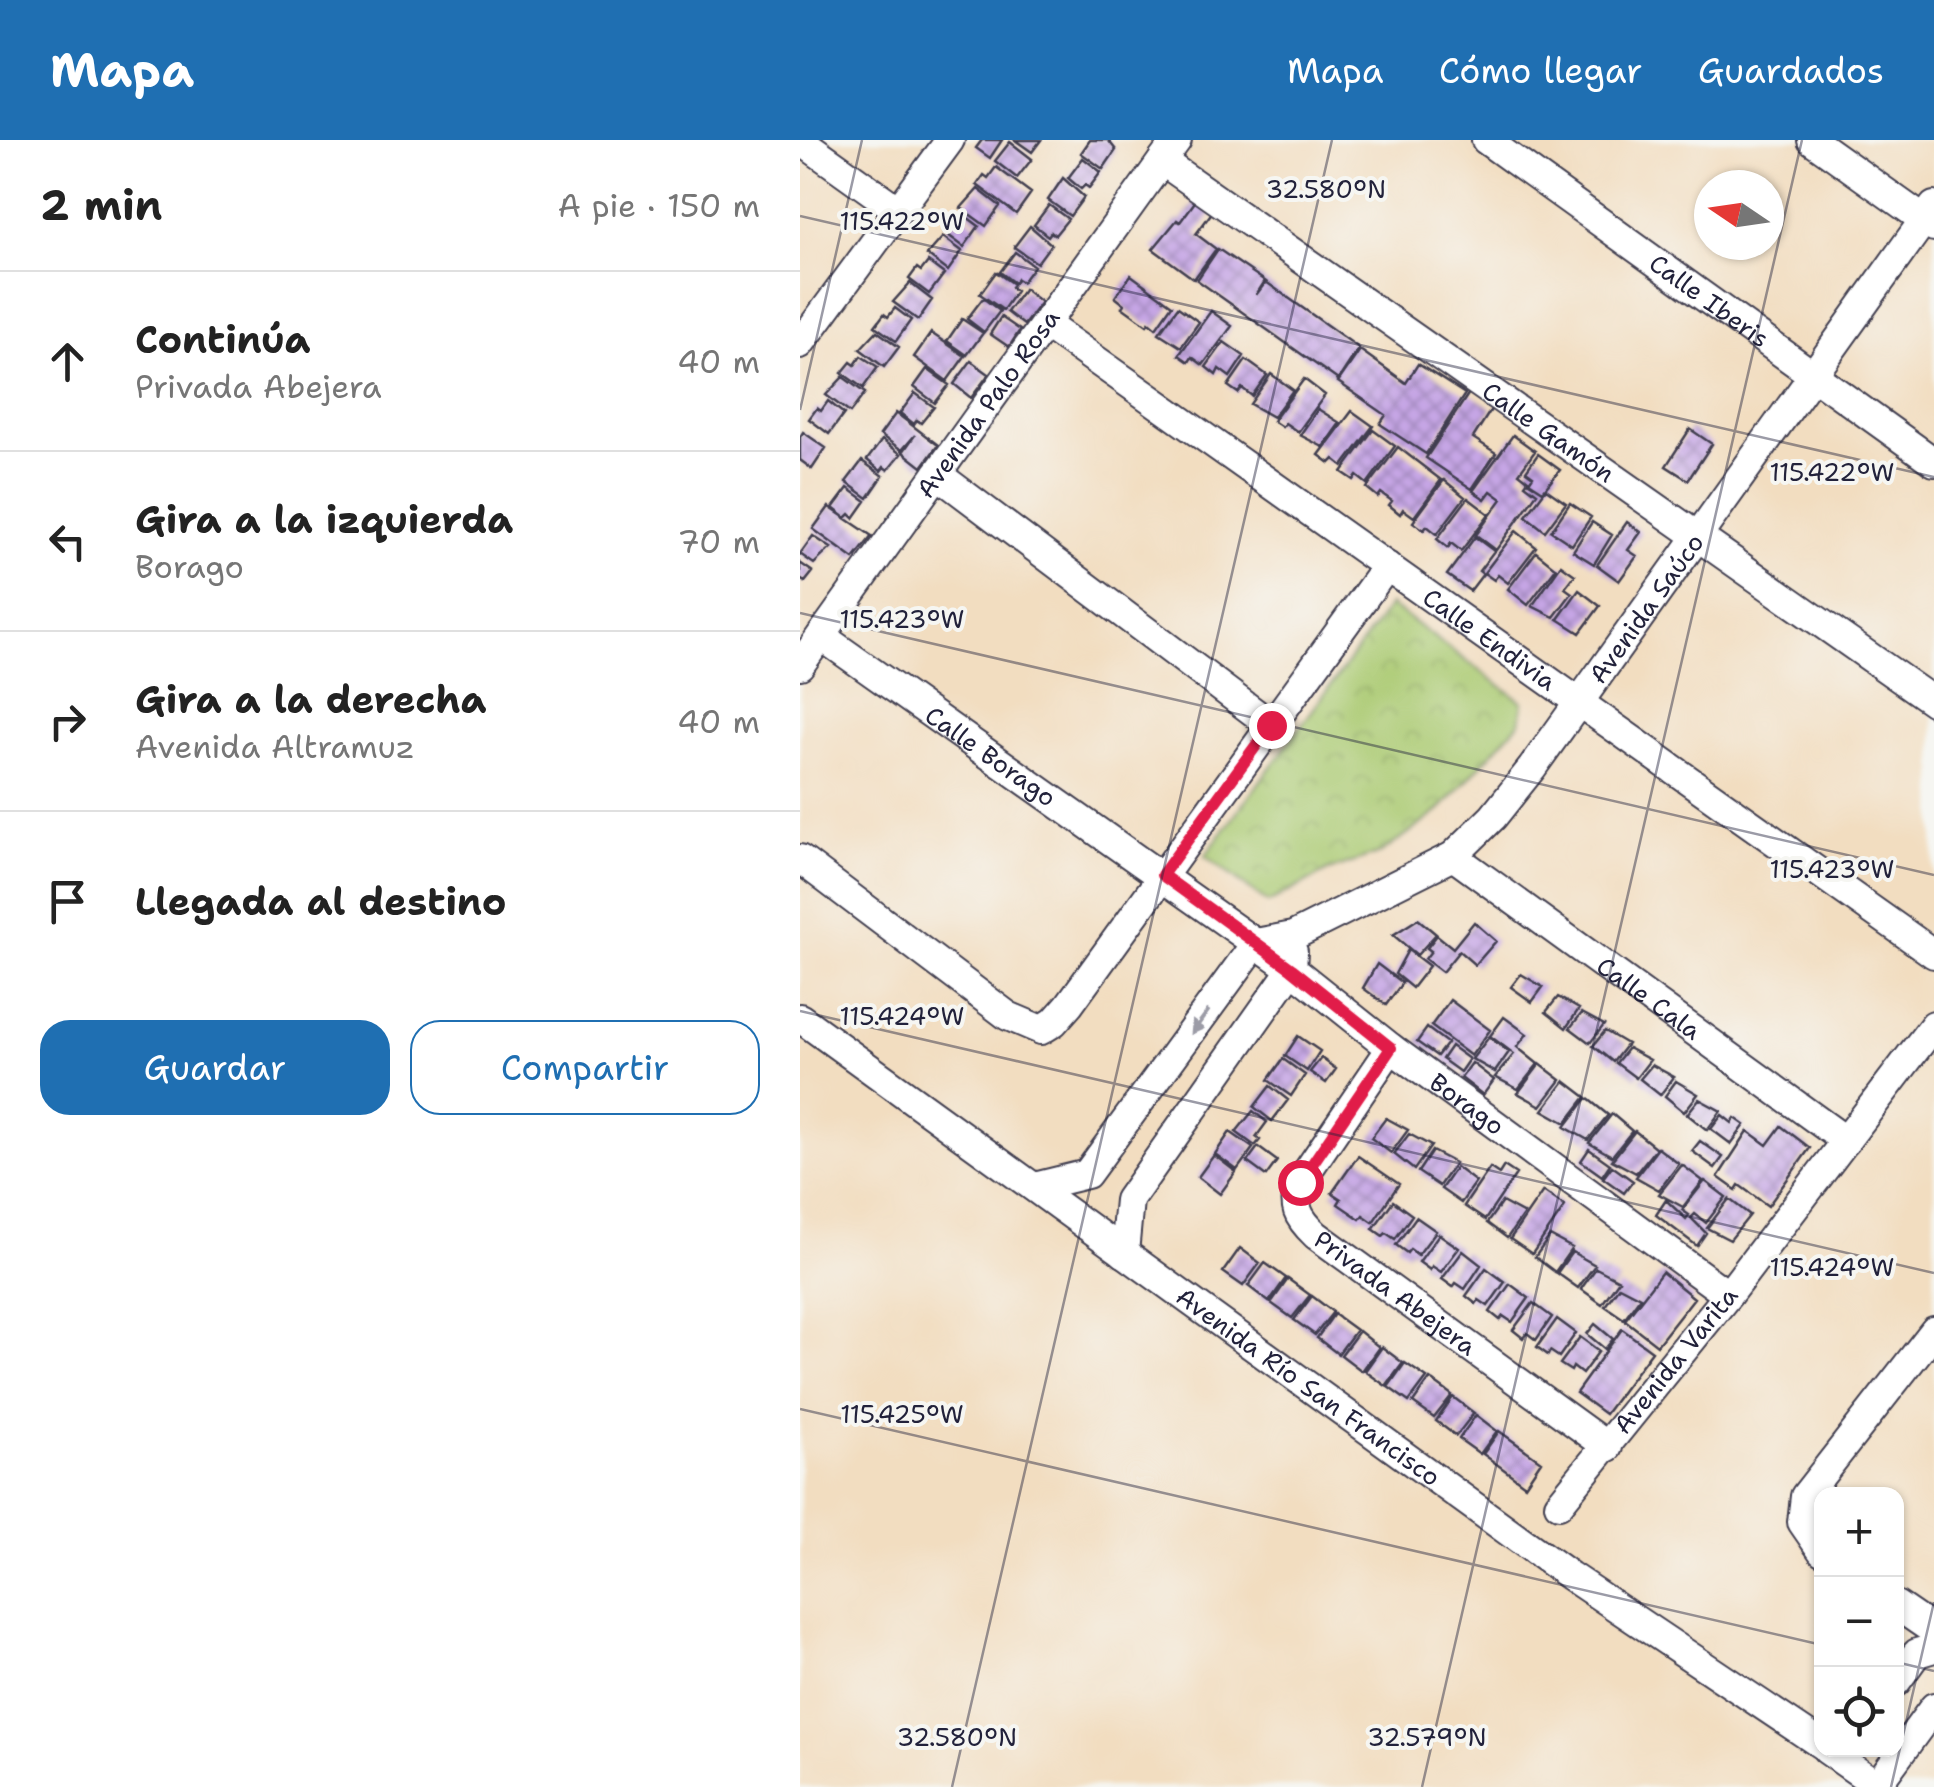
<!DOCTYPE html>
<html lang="es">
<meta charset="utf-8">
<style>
body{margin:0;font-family:"Shantell Sans",sans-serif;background:#f2f2f2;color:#222}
.controls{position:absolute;right:30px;bottom:30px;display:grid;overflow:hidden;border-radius:20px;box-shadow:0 2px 8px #0004}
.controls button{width:90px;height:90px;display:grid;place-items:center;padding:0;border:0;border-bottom:2px solid #e0e0e0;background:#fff;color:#222;font:50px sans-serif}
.compass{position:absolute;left:894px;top:30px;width:90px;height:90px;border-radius:50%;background:#fff;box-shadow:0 2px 8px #0004;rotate:283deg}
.stop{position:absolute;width:30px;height:30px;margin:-22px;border:8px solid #e11d48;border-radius:50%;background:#fff}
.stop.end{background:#e11d48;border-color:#fff;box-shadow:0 2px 10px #0008}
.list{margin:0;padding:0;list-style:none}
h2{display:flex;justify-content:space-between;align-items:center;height:130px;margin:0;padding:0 40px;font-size:42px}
h2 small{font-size:32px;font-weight:400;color:#767676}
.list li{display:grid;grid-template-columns:65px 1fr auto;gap:30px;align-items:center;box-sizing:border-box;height:180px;padding:0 40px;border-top:2px solid #e0e0e0}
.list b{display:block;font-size:38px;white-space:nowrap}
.list p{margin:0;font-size:32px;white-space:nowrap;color:#767676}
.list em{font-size:32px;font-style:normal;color:#767676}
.actions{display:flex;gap:20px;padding:30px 40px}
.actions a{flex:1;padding:22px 0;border:2px solid #1f6fb2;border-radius:30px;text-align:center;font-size:35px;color:#1f6fb2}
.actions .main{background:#1f6fb2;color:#fff}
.icon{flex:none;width:55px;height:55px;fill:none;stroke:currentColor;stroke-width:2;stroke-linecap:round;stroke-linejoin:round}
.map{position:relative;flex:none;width:1134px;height:1647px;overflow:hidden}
header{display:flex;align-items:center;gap:60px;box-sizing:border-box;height:140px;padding:0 50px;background:#1f6fb2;color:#fff}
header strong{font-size:48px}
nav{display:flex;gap:55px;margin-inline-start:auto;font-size:35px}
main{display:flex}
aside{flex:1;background:#fff}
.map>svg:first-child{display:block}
</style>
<header>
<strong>Mapa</strong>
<nav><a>Mapa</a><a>Cómo llegar</a><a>Guardados</a></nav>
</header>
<main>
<aside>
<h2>2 min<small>A pie · 150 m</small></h2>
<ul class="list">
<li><svg class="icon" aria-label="ahead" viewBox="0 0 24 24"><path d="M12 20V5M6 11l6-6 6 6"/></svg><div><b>Continúa</b><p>Privada Abejera</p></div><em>40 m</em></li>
<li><svg class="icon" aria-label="left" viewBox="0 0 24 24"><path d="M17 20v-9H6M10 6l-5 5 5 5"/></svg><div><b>Gira a la izquierda</b><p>Borago</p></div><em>70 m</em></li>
<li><svg class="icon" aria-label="right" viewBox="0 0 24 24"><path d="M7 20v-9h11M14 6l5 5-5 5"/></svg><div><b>Gira a la derecha</b><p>Avenida Altramuz</p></div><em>40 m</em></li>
<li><svg class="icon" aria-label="arrive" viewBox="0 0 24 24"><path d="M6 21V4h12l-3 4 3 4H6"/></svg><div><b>Llegada al destino</b></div></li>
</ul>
<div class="actions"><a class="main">Guardar</a><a>Compartir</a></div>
</aside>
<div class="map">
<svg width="1134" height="1647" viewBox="0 0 1134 1647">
<defs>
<pattern id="park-crowns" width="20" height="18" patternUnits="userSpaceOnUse" patternTransform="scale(2.5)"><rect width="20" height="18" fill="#abca72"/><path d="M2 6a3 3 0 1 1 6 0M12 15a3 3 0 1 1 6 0" fill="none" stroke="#93ad64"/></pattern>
<pattern id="building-cross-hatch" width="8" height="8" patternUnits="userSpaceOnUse" patternTransform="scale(2.5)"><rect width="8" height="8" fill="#c6a6e5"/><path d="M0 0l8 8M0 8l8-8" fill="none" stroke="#a087bb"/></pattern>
</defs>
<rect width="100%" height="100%" fill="#f6f6f2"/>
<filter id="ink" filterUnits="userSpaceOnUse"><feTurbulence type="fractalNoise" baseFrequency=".01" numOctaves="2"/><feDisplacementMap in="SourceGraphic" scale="20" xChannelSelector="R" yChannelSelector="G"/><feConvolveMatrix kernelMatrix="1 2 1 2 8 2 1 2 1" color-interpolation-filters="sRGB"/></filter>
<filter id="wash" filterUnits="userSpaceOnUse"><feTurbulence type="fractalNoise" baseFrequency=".0048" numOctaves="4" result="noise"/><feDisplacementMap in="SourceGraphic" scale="40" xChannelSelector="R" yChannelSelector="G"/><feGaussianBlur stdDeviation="2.25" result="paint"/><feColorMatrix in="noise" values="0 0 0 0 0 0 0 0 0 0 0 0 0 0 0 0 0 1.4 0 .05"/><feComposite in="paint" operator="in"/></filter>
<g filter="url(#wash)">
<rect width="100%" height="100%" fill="#f2ddc0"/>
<path fill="url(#park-crowns)" stroke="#667656" stroke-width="2.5" d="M590,465L723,562L720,582L638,672L581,713L528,731L468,763L405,716Z"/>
<g id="blocks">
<path fill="url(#building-cross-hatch)" d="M182,0H202L190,18L176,8Z
M215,0H241L232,12Z
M290,0H308L316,10L303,29L281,13Z
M210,2L232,19L217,38L195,21Z
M283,18L301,32L289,48L285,45L281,49L268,38Z
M196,27L231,53L216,74L177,45L184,35L188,38Z
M263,38L284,57L270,76L248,60Z
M178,49L200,66L186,86L161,68Z
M397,59L413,71L396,94L416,109L394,139L353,109L377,80L380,82Z
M249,65L268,79L255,95L251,92L248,96L234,85Z
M163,74L179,86L164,107L144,92L152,80L156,83Z
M230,86L251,104L237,123L214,107Z
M143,97L162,111L148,131L127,115Z
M418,109L465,141L456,155L466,142L559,208L538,240L397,140Z
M215,112L234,126L222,142L217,139L214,143L200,132Z
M128,122L144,134L129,154L109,139L117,128L121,131Z
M196,132L213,144L211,147L216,151L203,170L180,154Z
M331,135L372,165L356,188L349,182L347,185L322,167L324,164L315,157Z
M110,143L132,160L118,180L93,162Z
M224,149L241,162L224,185L207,172Z
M183,158L200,171L184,192L167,179Z
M378,167L399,182L381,207L359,193Z
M95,168L111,180L96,201L75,186L84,174L88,177Z
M411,171L432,186L403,225L392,217L389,222L379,215Z
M201,177L220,190L209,207L190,194Z
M162,179L183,193L167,215L147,201Z
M77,191L99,207L84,227L60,209Z
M131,193L165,216L147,241L114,217Z
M424,202L444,216L430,237L419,229L416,235L406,227Z
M560,210L606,243L618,224L665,254L626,314L580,284L586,275L538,242Z
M61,216L78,227L63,248L42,233L51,222L55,225Z
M446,220L467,235L452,256L442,248L438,253L428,246Z
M171,221L189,234L171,258L154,244Z
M127,229L149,245L135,263L114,247Z
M471,234L493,250L473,277L450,264Z
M43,237L65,253L50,273L26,255Z
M504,239L525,255L498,292L485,283L482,287L473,281Z
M115,253L134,267L121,283L117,280L114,284L100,273Z
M669,253L692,268L673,298L696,313L672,349L626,318Z
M28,261L44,274L29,294L9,279L17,268L21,271Z
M518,269L540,283L523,307L500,295Z
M552,271L573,286L543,326L534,319L530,323L519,315Z
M96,273L138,305L122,327L103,312L115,295L102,310L80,295Z
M890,289L912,304L888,340L866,326Z
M573,290L595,306L567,344L557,336L554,340L542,332Z
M3,292L26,308L12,329L0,320V297Z
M713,295L735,311L719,333L728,340L725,344L737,353L696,410L676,395L702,359L691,351L685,359L673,351Z
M82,300L101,314L88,330L84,327L81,331L67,320Z
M598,307L641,340L614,377L603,369L600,374L589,365L592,361L581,353L578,357L567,348Z
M738,314L760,330L743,351L729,342L733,336L726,331Z
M62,321L83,336L68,358L46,342Z
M644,340L665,357L637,394L627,386L624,390L613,382Z
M48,348L66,361L54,378L50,374L46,378L33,368Z
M746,349L766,363L745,391L726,376Z
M668,358L689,374L661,411L651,403L648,408L637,399Z
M770,363L791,377L772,405L751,391Z
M29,367L72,396L54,419L13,389Z
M792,382L812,395L794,424L773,411Z
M827,382L841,392L828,410L837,416L819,441L797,425Z
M716,391L736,407L708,443L698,435L694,440L684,433Z
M13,396L31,408L14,424L0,414Z
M675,397L694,411L679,431L683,434L670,451L647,435Z
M736,412L756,428L728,465L708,449Z
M0,423L13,432L5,442L0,439Z
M761,425L775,435L765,448L772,453L754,477L732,466Z
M779,450L800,466L780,493L758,479Z
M618,779L636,794L617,815L593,795Z
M674,782L696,801L675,825L659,811L642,832L625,819L631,811L627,808L637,795L653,808Z
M608,810L629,826L612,848L595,834Z
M577,824L602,843L586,865L563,848Z
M721,834L743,847L732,862L711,847Z
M758,857L779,869L766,888L746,872Z
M650,860L690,890L671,916L631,886Z
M782,873L804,885L790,903L770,888Z
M704,877L727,894L717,907L738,924L718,949L695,937L714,914L690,896Z
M627,888L647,903L637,916L617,902Z
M805,891L827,904L813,922L793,906Z
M498,896L520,911L507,931L485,916Z
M689,897L709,912L695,932L672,919Z
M651,906L669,919L660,932L642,919Z
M828,908L850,920L836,938L816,923Z
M521,918L536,929L526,943L510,932Z
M483,919L505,935L491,956L468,940Z
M672,923L694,940L683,955L661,938Z
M740,924L761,940L741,966L718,953Z
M852,925L874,937L860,955L840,939Z
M765,941L786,957L766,983L743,970Z
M876,941L898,954L884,972L865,956Z
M470,946L488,960L472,981L454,967Z
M787,958L808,975L788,1000L765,987Z
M899,959L921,971L907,990L887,974Z
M453,971L467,982L456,997L460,1000L455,1006L436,992Z
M812,974L832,991L812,1016L789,1003Z
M922,975L932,983L935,978L945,985L931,1004L911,989Z
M586,978L608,990L591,1013L571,998Z
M981,986L1010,1008L968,1066L939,1045L936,1050L918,1037L948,991L967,1005Z
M835,991L856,1008L836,1033L812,1020Z
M430,992L453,1008L437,1030L415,1014Z
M609,994L631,1006L614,1030L594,1014Z
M900,1001L923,1017L915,1028L892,1011Z
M458,1007L477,1021L466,1036L447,1022Z
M858,1008L879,1024L859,1050L836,1037Z
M789,1009L810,1024L802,1036L781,1021Z
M632,1011L655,1023L639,1046L618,1032Z
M414,1015L436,1032L420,1054L398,1037Z
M558,1016L599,1044L573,1082L563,1075L560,1079L538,1064L541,1059L532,1053Z
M882,1025L903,1041L883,1067L859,1054Z
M704,1026L716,1034L685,1080L664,1066L690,1028L699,1034Z
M812,1026L833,1041L824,1053L803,1038Z
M656,1027L676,1042L661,1063L641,1049Z
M905,1041L926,1057L906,1083L895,1074L891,1078L906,1093L897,1106L856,1075L866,1060L886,1079L889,1075L882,1070Z
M743,1051L765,1066L732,1114L710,1099Z
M929,1059L950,1075L930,1100L907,1088Z
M593,1061L612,1075L595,1099L586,1093L583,1096L573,1089Z
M702,1062L724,1074L707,1098L687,1083Z
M616,1077L636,1091L618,1115L610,1109L607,1113L596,1105Z
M639,1094L659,1108L641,1132L632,1126L630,1130L619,1122Z
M750,1096L772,1108L755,1132L735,1117Z
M440,1108L460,1123L443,1146L423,1132Z
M663,1111L681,1125L665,1149L656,1143L653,1147L642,1139Z
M772,1112L795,1125L778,1148L757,1133Z
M465,1123L486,1138L469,1162L448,1146Z
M686,1128L705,1142L688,1166L679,1160L676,1164L666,1156Z
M796,1128L819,1140L802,1164L781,1149Z
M862,1132L894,1158L857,1205L825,1180Z
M488,1139L510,1155L492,1178L471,1163Z
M710,1144L729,1158L712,1182L703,1176L700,1180L690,1172Z
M819,1146L840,1157L824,1179L805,1166Z
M512,1156L533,1172L515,1195L494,1180Z
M733,1163L752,1177L736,1200L727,1193L723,1198L713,1190Z
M534,1174L556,1190L538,1214L517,1198Z
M757,1179L776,1193L759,1217L750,1211L748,1215L737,1207Z
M795,1184L813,1199L805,1209L787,1194Z
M822,1189L852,1211L805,1274L776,1253Z
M559,1191L579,1207L562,1231L541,1215Z
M780,1197L799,1211L782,1234L773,1227L771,1231L760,1224Z
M582,1207L603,1223L586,1246L565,1231Z
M605,1223L627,1238L609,1262L588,1247Z
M630,1239L652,1255L634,1278L613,1263Z
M653,1257L674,1273L656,1296L636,1281Z
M676,1275L697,1291L680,1314L659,1299Z
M699,1291L741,1321L725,1345L683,1314Z"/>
</g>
</g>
<g filter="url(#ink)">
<use href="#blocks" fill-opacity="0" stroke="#413e4f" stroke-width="2.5"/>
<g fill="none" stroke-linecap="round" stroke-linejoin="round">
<g stroke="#413e4f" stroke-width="32">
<g id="minor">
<path d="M0,0L98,70"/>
<path id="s1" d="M686,0L1134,322"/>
<path d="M1012,0L1134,87"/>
<path id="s2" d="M362,21L1134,562"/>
<path id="s3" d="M245,184L1134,814"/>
<path d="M0,204L150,0"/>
<path d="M137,334L471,585"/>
<path id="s4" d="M21,496L492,829L591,908L928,1155"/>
<path id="s5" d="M0,525L377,0"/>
<path id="s6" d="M653,716L1046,1001"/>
<path d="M0,719L208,876L241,890L254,882L269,865L587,426"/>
<path id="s7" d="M0,878L770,1436L1022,1605"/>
<path id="s8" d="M591,908L500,1042C492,1067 497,1077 516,1095L808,1307"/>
<path id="s9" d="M234,1047L287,1034L456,803L493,796L653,716L693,677L732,628L1134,66"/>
<path d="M324,1113L329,1060L492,829L493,812"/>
<path id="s10" d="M759,1364L928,1155L1134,885"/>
<path d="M1022,1411L1002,1382L1005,1356L1134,1191"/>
<path d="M1096,1465L1134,1491"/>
<path d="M1096,1542L1117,1513L1134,1508"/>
<path d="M1027,1610L1080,1647"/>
<path d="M1077,1645L1134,1567"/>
</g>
</g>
<use href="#minor" stroke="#fff" stroke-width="28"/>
</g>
<defs><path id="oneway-solid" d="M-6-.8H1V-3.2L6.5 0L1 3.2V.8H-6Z" transform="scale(2.5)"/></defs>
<use fill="#9c9ca7" href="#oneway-solid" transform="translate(400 882) rotate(126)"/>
</g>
<g fill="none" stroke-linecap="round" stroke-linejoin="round" filter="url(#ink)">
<path stroke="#e11d48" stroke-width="12" d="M471,585L362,735L492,829L591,908L500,1042"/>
</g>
<path fill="none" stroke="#22223b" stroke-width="2.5" stroke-opacity="0.45" d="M0,76L1134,337M0,270L62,0M0,473L1134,735M0,871L1134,1133M0,1269L1022,1505M1096,1522L1134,1531M152,1647L532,0M622,1647L1002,0M1091,1647L1134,1462"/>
<g text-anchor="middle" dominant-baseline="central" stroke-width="8" stroke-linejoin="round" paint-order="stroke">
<g font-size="25" fill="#22223b" stroke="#f6f6f2">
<text stroke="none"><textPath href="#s1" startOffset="275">Calle Iberis</textPath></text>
<text stroke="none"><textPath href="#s5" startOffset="322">Avenida Palo Rosa</textPath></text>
<text stroke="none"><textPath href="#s2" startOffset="472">Calle Gamón</textPath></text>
<text stroke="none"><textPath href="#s9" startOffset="872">Avenida Saúco</textPath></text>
<text stroke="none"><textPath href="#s3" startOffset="545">Calle Endivia</textPath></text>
<text stroke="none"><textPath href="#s4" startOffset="208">Calle Borago</textPath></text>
<text stroke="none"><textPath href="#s6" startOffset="242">Calle Cala</textPath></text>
<text stroke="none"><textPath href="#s4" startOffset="798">Borago</textPath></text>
<text stroke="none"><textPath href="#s8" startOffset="320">Privada Abejera</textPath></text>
<text stroke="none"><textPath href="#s10" startOffset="185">Avenida Varita</textPath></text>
<text stroke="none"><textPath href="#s7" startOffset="628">Avenida Río San Francisco</textPath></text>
</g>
</g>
<g font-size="25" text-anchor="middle" fill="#22223b" stroke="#f6f6f2" stroke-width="8" stroke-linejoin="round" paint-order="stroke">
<text x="526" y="58">32.580°N</text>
<text x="102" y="90">115.422°W</text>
<text x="1032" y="341">115.422°W</text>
<text x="102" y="488">115.423°W</text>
<text x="1032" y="738">115.423°W</text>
<text x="102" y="885">115.424°W</text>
<text x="1032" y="1136">115.424°W</text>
<text x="102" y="1283">115.425°W</text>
<text x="157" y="1606">32.580°N</text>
<text x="627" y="1606">32.579°N</text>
</g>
</svg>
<div class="controls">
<button>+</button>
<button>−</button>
<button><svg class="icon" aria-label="locate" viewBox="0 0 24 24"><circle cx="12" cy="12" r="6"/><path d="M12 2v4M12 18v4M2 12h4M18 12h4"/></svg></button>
</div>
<svg class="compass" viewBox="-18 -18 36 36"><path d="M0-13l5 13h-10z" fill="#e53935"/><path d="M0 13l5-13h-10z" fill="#767676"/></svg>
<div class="stop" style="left:500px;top:1042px"></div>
<div class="stop end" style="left:471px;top:585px"></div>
</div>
</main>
